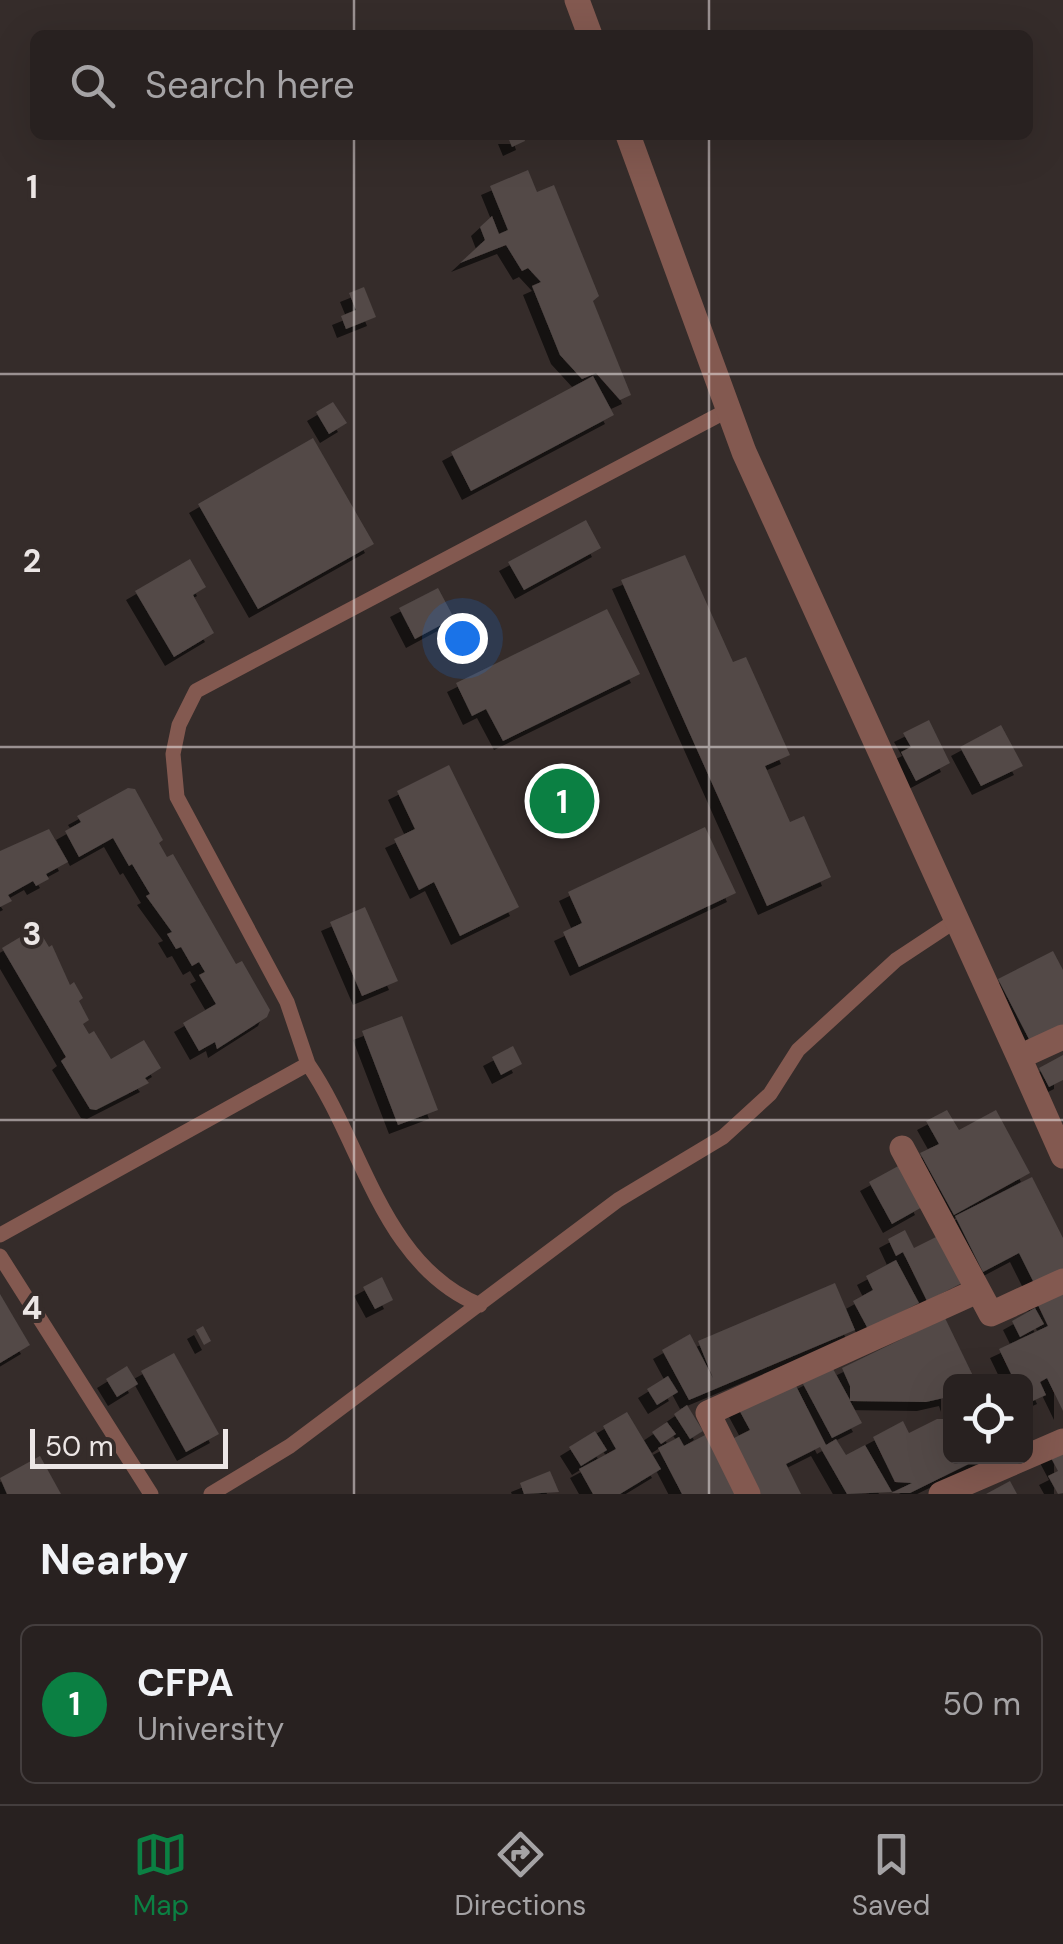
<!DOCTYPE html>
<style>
body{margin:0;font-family:"DM Sans",sans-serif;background:#342e2d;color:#f1f3f6}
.controls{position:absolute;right:30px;bottom:30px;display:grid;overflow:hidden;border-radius:15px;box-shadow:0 10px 40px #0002}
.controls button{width:90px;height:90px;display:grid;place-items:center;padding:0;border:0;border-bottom:2px solid #443e3e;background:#282120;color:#f1f3f6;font:50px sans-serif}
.scale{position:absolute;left:30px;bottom:25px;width:198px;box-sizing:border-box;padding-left:10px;border:5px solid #ece6e5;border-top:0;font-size:28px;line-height:35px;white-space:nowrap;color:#ece6e5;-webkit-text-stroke:8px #352c2a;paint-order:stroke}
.you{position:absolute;left:462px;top:638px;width:35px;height:35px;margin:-25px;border:8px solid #fff;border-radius:50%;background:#1a73e8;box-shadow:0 0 0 15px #1a73e833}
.badge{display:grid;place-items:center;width:65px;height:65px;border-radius:50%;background:#0b8043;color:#fff;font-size:32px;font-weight:700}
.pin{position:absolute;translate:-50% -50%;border:5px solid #fff;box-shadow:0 2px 10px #0006}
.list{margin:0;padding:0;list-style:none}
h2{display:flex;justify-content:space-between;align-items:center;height:130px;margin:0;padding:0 40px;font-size:42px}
h2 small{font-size:32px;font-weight:400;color:#a5a3a5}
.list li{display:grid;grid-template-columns:65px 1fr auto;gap:30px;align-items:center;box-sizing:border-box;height:160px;margin:0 20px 20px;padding:0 20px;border:2px solid #443e3e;border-radius:15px}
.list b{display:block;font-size:38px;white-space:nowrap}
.list p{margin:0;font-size:32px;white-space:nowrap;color:#a5a3a5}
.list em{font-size:32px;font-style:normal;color:#a5a3a5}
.icon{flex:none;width:55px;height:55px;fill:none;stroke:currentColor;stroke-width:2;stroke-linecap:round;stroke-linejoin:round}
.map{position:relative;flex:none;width:1063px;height:1494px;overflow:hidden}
.search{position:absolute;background:#282120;box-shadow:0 10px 40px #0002;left:30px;right:30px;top:30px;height:110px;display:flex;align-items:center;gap:25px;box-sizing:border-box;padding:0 35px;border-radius:15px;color:#a5a3a5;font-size:38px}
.sheet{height:310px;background:#282120}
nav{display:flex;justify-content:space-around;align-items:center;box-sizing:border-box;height:140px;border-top:2px solid #443e3e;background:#282120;font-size:28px;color:#a5a3a5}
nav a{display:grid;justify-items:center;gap:5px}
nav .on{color:#0b8043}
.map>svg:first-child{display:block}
</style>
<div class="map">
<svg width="1063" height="1494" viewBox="0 0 1063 1494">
<defs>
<filter id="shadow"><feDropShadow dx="-9" dy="9" stdDeviation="0" flood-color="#0009"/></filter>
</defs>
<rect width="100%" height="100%" fill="#352c2a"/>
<path fill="#524947" filter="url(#shadow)" d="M507,135H523L525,141L512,147Z
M528,170L537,192L554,185L599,296L593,301L631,395L620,400L596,373L582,379L560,355L532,286L541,282L528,268L522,271L506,245L460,263L485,240L480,227L492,216L499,234L508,230L490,186Z
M364,287L376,317L346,329L341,316L356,310L349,293Z
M593,376L614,415L471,491L451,452Z
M333,402L347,423L329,434L316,412Z
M313,438L374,544L258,609L198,504Z
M586,520L601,548L524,590L508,562Z
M685,555L733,662L746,657L790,755L765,766L790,822L804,816L831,877L767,906L621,580Z
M190,559L206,587L193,595L214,633L174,657L135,591Z
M438,588L454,618L415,639L399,608Z
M607,609L640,674L503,741L486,709L472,716L456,683Z
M929,720L950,763L916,781L901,752L911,747L903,733Z
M1001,725L1023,766L981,786L960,747Z
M449,765L519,907L460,936L434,882L419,890L394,839L415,829L397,791Z
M128,788L135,789L163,840L159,843L167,857L173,854L236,964L242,961L270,1010L267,1017L217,1049L215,1042L199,1051L183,1023L216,1004L199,975L205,972L199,962L192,966L181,947L176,949L167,934L172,932L146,896L150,894L132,864L129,866L113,838L79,857L65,831L81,822L77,816Z
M705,827L736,893L579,967L563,932L582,923L568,892Z
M49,829L68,862L46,874L49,879L36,886L33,881L8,895L12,901L0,907V851Z
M365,907L398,981L362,996L330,922Z
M37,927L49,947L52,945L70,985L74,982L83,998L79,1001L89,1020L83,1024L89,1034L94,1031L111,1059L144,1040L161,1068L145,1078L149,1083L96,1110L90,1109L61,1061L66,1057L2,948Z
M1053,951L1063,970V1029L1032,1045L998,979Z
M402,1016L438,1110L398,1125L362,1031Z
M513,1046L522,1064L501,1075L492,1057Z
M1063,1055V1080L1049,1087L1039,1068Z
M947,1110L959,1130L996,1110L1030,1173L954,1215L920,1153L939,1144L926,1121Z
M902,1164L924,1206L892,1224L869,1182Z
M1032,1177L1063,1238V1269L1034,1283L1019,1253L983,1272L955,1216Z
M905,1230L914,1248L938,1236L962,1283L927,1301L903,1252L896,1256L888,1239Z
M896,1260L919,1303L868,1329L853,1301L873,1290L866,1276Z
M382,1277L393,1300L375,1309L363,1287Z
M835,1283L855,1330L689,1400L662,1350L690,1334L713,1378L698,1341Z
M1063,1288V1411L1047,1378L1040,1382L1046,1395L1026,1404V1382H1015L999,1349L1048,1326L1036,1301Z
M0,1294L30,1345L0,1363Z
M1035,1308L1044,1324L1020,1337L1012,1321Z
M945,1318L976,1382H950V1403L948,1397L926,1402L850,1401L862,1423L832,1438L802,1382L832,1367L850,1400V1386L842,1368Z
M203,1326L211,1341L204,1345L196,1330Z
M174,1353L219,1434L186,1452L141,1371Z
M127,1366L138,1384L117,1397L106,1379Z
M668,1376L678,1392L657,1405L647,1389Z
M793,1380L826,1445L836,1439L846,1455L865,1445L892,1492L847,1494L820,1447L786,1464L801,1494H758L730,1440L750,1430L738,1408Z
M687,1405L703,1431L690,1439L674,1414Z
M627,1412L661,1469L620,1494H593L579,1469L616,1449L603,1426Z
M937,1419H950V1456H985L910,1493H891L912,1483L895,1482L873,1437L903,1421L909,1433Z
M667,1422L676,1434L661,1444L652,1432Z
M595,1431L607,1450L581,1466L569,1447Z
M707,1434L739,1494H682L658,1448L679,1437L684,1446Z
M1063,1447V1493L1058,1494L1048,1476L1058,1471L1049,1454Z
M40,1456L61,1494H7L0,1478Z
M550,1471L559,1492L524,1494L520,1483Z
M1010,1481L1017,1494H986Z"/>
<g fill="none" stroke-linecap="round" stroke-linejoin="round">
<path stroke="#835950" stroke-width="15" d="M308,1064L287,1002L177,797L173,754L179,725L196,691L732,408
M0,1235L308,1064C363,1144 382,1265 480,1305
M0,1256L151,1494
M211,1494L290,1446L618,1200L723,1137L770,1094L798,1050L896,960L955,921"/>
<path stroke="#835950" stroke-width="25" d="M577,0L590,35
M628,135L744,452L1019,1057
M1063,1037L1019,1057L1063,1156
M902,1148L991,1314L1063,1281
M748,1494L708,1413L977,1291
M941,1494L1063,1441"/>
</g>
<path fill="none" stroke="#ece6e5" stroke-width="2.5" stroke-opacity="0.55" d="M354,0V35M709,0V35M354,135V1494M709,135V1494M0,374H1063M0,747H1063M0,1120H1063"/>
<g font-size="32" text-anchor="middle" font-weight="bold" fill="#ece6e5" stroke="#352c2a" stroke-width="8" stroke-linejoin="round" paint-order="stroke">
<text x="32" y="198">1</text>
<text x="32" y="572">2</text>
<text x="32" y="945">3</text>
<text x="32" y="1319">4</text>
</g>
</svg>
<div class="controls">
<button><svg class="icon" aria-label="locate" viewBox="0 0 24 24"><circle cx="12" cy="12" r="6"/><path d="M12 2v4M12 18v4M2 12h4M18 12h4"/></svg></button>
</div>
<div class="scale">50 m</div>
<div class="you"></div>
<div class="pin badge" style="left:562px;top:801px">1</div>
<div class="search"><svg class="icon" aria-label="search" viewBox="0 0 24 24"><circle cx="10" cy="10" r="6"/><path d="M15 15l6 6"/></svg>Search here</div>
</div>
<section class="sheet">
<h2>Nearby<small></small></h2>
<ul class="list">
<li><span class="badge">1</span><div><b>CFPA</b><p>University</p></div><em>50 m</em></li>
</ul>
</section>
<nav>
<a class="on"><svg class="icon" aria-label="map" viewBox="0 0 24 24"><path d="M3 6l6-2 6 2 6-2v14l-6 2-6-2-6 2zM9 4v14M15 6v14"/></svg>Map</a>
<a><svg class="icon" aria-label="directions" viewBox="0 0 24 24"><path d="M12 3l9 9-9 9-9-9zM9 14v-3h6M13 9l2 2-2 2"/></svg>Directions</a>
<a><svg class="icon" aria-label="saved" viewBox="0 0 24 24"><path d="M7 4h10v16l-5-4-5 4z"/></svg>Saved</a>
</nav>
